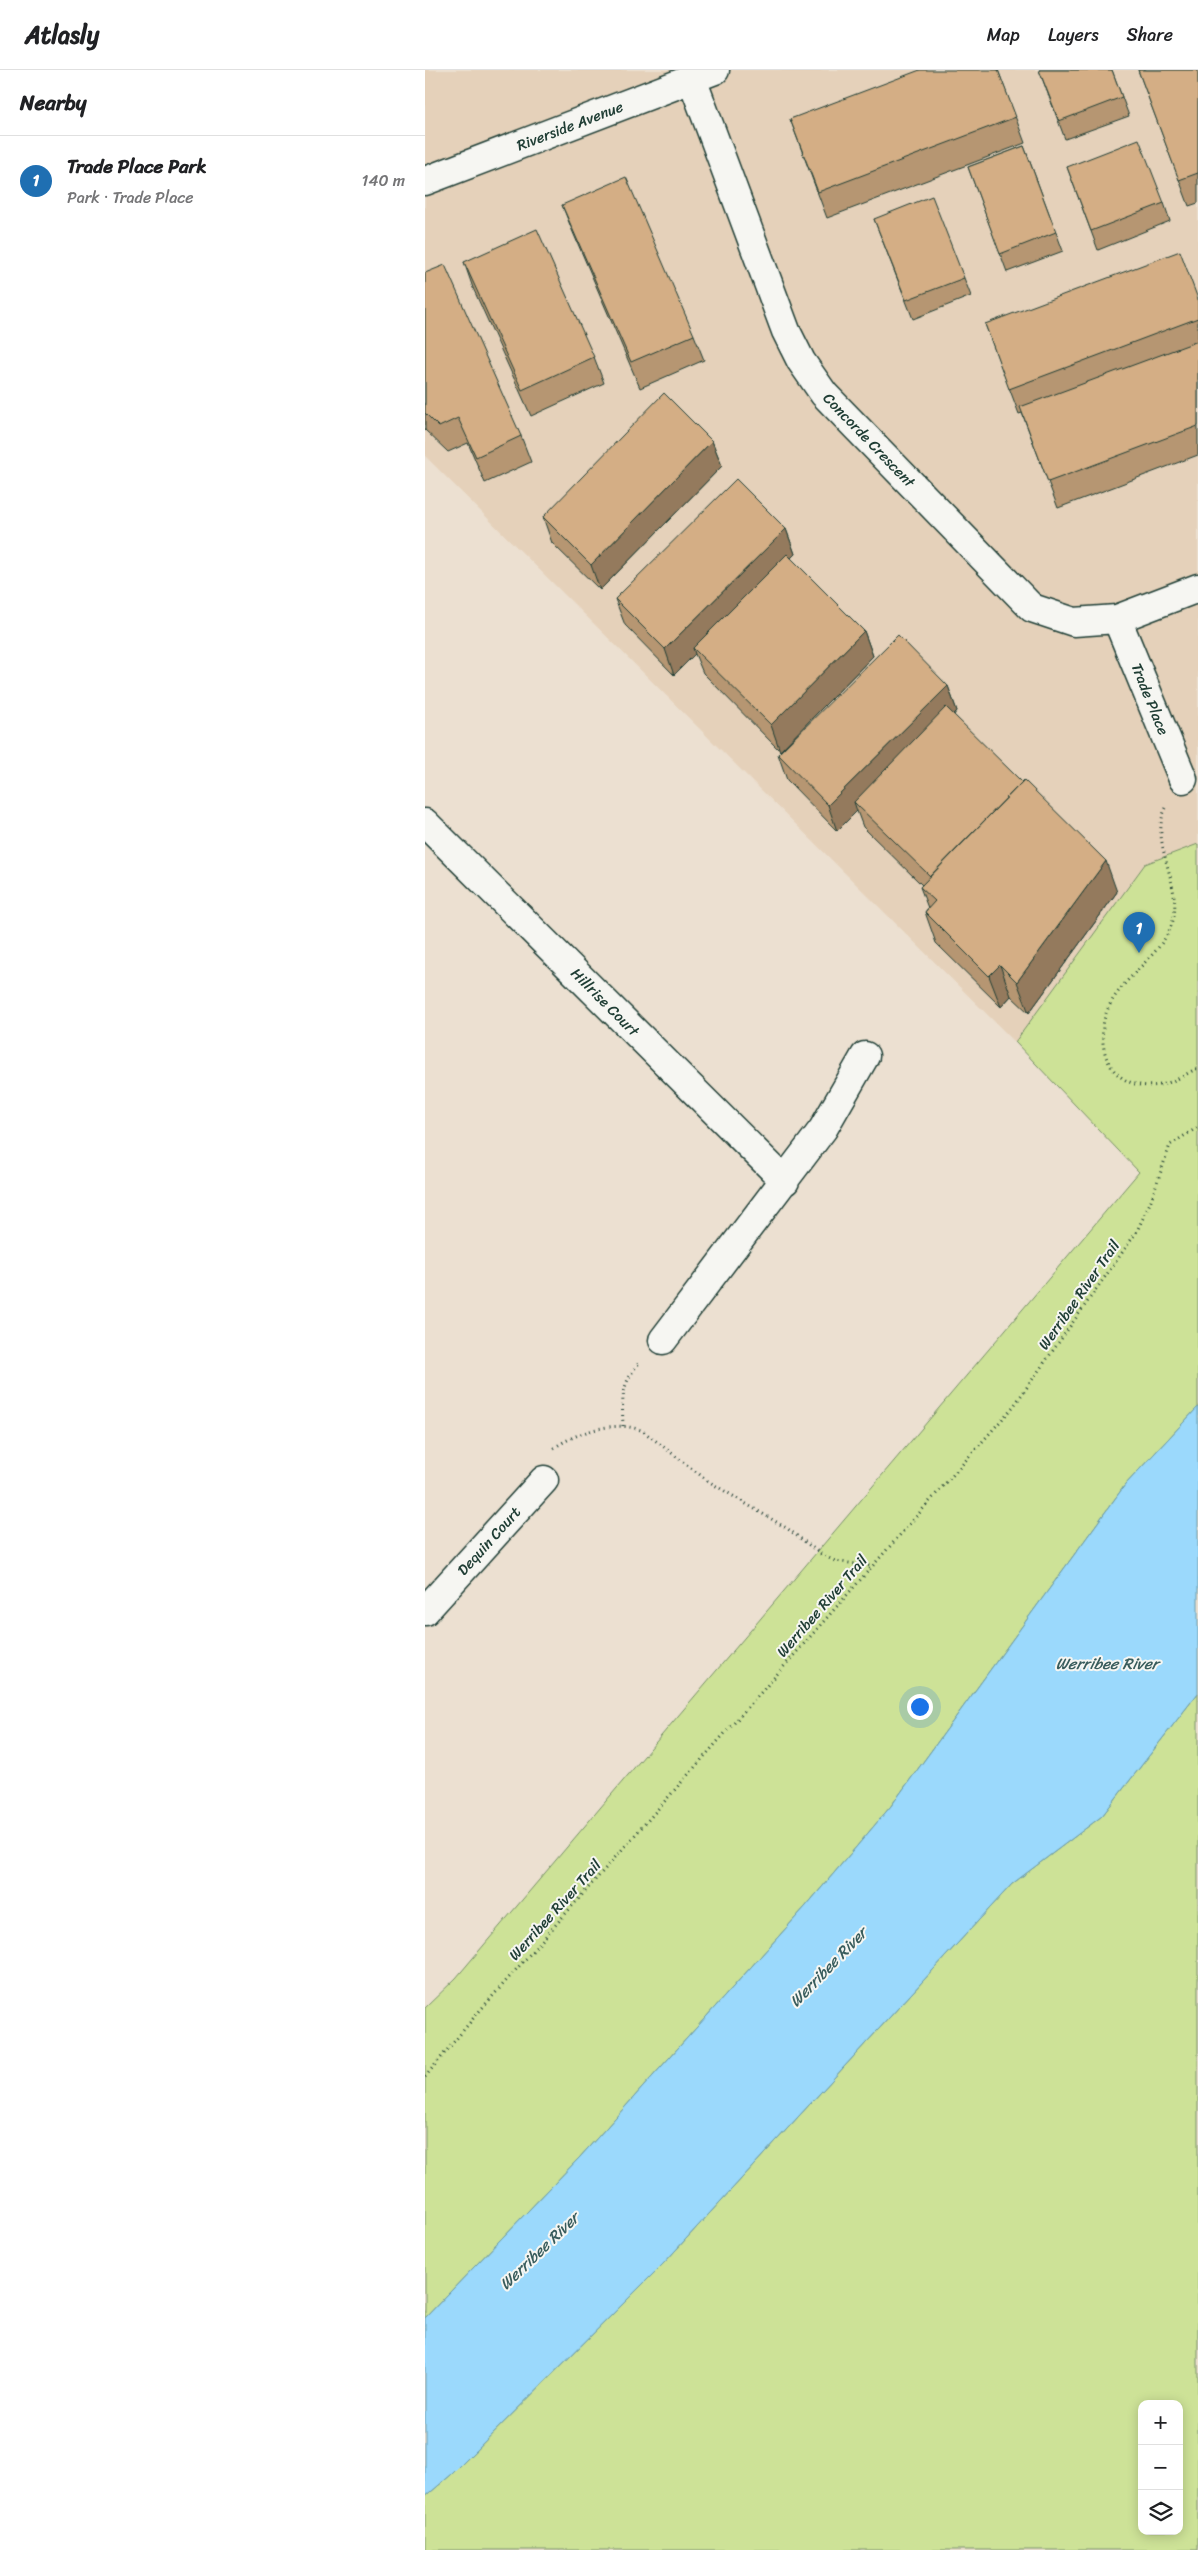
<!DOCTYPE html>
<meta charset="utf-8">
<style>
body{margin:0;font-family:Sriracha,sans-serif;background:#f2f2f2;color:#202124}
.controls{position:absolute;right:15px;bottom:15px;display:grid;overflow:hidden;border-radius:10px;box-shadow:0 2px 12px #0003}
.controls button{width:45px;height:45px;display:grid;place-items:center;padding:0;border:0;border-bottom:1px solid #e0e0e0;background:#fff;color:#202124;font:25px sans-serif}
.you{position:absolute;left:494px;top:1636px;width:18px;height:18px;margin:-12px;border:4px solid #fff;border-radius:50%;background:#1a73e8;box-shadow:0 0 0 8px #1a73e833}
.badge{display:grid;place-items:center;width:32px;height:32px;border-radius:50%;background:#1f6fb2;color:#fff;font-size:16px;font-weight:700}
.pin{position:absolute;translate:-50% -41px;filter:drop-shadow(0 1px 2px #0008)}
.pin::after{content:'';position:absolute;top:26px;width:18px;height:15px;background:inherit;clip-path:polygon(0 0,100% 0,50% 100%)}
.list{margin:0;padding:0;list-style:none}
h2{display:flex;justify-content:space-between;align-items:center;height:65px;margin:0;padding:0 20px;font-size:21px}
h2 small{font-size:16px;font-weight:400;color:#757577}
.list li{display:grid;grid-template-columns:32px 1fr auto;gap:15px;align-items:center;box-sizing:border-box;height:90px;padding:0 20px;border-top:1px solid #e0e0e0}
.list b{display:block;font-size:19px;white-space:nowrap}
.list p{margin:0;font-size:16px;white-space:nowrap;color:#757577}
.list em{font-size:16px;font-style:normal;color:#757577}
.icon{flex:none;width:28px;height:28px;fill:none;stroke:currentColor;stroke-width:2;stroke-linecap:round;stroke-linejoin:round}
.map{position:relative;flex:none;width:773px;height:2480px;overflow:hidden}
header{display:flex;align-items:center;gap:30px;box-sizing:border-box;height:70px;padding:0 25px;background:#fff;border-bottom:1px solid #e0e0e0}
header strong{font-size:24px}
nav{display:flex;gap:28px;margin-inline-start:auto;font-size:18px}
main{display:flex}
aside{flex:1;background:#fff}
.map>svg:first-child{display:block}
</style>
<header>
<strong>Atlasly</strong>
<nav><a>Map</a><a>Layers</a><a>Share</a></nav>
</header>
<main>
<aside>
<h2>Nearby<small></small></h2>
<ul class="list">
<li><span class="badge">1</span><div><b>Trade Place Park</b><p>Park · Trade Place</p></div><em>140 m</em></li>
</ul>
</aside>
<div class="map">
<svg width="773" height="2480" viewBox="0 0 773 2480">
<rect width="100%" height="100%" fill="#ece0d1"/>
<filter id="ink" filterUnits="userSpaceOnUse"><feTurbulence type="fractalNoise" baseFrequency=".02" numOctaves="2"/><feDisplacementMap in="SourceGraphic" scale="10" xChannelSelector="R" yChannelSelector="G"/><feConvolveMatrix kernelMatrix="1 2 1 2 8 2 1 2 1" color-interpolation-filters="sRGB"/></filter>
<g filter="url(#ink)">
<path fill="#e5d1ba" d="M0,0H773V1047L714,1102L590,972L0,386Z"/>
<path fill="#cde297" stroke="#769066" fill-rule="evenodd" d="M773,774V1337L700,1415L466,1736L381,1836L155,2087L0,2248V1938L31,1908L714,1102L590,972L720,794Z
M773,1623V2480H0V2427L27,2404L238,2194L587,1814L677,1746ZM717,2334H754V2461H717Z"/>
<path fill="#9bd9fc" stroke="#699bac" d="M773,1337V1623L677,1746L587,1814L238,2194L27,2404L0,2427V2248L155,2087L381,1836L466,1736L700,1415Z"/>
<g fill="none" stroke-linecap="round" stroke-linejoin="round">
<g stroke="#1f3d34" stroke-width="31">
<path id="street" d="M267,9L361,261L376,291L399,324L607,538L649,552L692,549L773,518
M0,111L290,0
M692,549L758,709
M0,753L360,1111
M238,1270L398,1059L440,986
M0,1541L119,1410"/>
</g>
<path stroke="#1f3d34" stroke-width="3" stroke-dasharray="1 4" stroke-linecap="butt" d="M741,738C724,769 755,811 749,846C741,889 684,910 678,956C674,994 696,1021 735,1015C748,1013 762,1003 773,998
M198,1356C197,1328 196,1315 214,1293
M129,1378C152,1362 191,1349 218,1361L283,1411L363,1459L397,1485L410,1491L446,1496
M0,2007L51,1945L588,1337L711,1163L725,1133L745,1075L773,1057"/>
<use href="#street" stroke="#f6f6f2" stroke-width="28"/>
</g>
<path fill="#b69672" stroke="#1f3d34" d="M573,0L600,73L402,148L365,49Z
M614,0H687L704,46L640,69Z
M713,0H773V133L764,136Z
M599,76L638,181L582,202L543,97Z
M642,97L739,133L745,151L673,180Z
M137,135L269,265L279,290L215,318L147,160Z
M449,149L539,208L546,226L488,249Z
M39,192L169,287L179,313L106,346L48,218Z
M0,203L96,366L106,392L60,413L43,373L23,382L0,360Z
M773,229V385L633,438L597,343L594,344L560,254Z
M287,371L297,396L175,520L127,473L118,447Z
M361,459L370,484L366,488L439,561L448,586L355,681L278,603L270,584L249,605L200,555L190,529Z
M523,616L532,641L529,645L692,822L604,943L586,926L576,937L511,873L500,842L503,838L495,817L497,815L438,757L432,741L412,761L362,710L353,684Z"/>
<path fill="#947a5d" stroke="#1f3d34" d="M287,371L297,396L175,520L166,495Z
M361,459L370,484L272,582L268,578L270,584L249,605L240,579Z
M439,561L448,586L355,681L346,655Z
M523,616L532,641L435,738L429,732L432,741L412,761L403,735Z
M681,791L692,822L604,943L592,912Z
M575,895L586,926L576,937L564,906Z"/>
<path fill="#d4ae85" stroke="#1f3d34" d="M495,0H573L591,47L393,122L365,49Z
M614,0H687L697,27L634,51Z
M713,0H773V103L754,110Z
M714,69L739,133L666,161L642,97Z
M599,76L631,162L575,184L543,97Z
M201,107L269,265L206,292L137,135Z
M507,126L539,208L481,230L449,149Z
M112,159L169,287L97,320L39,192Z
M755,181L773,229V248L584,319L560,254Z
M20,195L96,366L51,387L33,348L14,357L0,343V203Z
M773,271V356L623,412L595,337Z
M239,323L287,371L166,495L118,447Z
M311,409L361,459L240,579L190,529Z
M362,484L439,561L346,655L268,578Z
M473,565L523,616L403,735L353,684Z
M521,637L597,712L505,806L429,732Z
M599,710L681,791L592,912L575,895L564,906L500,842L510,831L495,817Z"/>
</g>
<g text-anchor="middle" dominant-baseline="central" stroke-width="4" stroke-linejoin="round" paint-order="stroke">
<g font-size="15" fill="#1f3d34" stroke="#f6f6f2">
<text transform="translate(145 56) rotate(-21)">Riverside Avenue</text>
<text transform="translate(444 370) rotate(46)">Concorde Crescent</text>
<text transform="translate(725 629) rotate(68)">Trade Place</text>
<text transform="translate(180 932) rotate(45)">Hillrise Court</text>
<text transform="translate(654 1225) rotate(-55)">Werribee River Trail</text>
<text transform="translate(64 1471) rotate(-48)">Dequin Court</text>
<text transform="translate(397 1536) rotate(-49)">Werribee River Trail</text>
<text transform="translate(130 1840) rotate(-48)">Werribee River Trail</text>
</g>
<g font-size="16" font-style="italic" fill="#385c5c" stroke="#f6f6f2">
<text x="682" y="1593">Werribee River</text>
<text transform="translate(403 1897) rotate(-46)">Werribee River</text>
<text transform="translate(114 2181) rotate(-44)">Werribee River</text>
</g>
</g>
</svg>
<div class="controls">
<button>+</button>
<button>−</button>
<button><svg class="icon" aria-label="layers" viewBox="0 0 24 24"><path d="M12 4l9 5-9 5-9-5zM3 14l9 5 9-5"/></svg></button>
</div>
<div class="you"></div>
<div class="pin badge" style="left:714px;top:883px">1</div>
</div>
</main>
